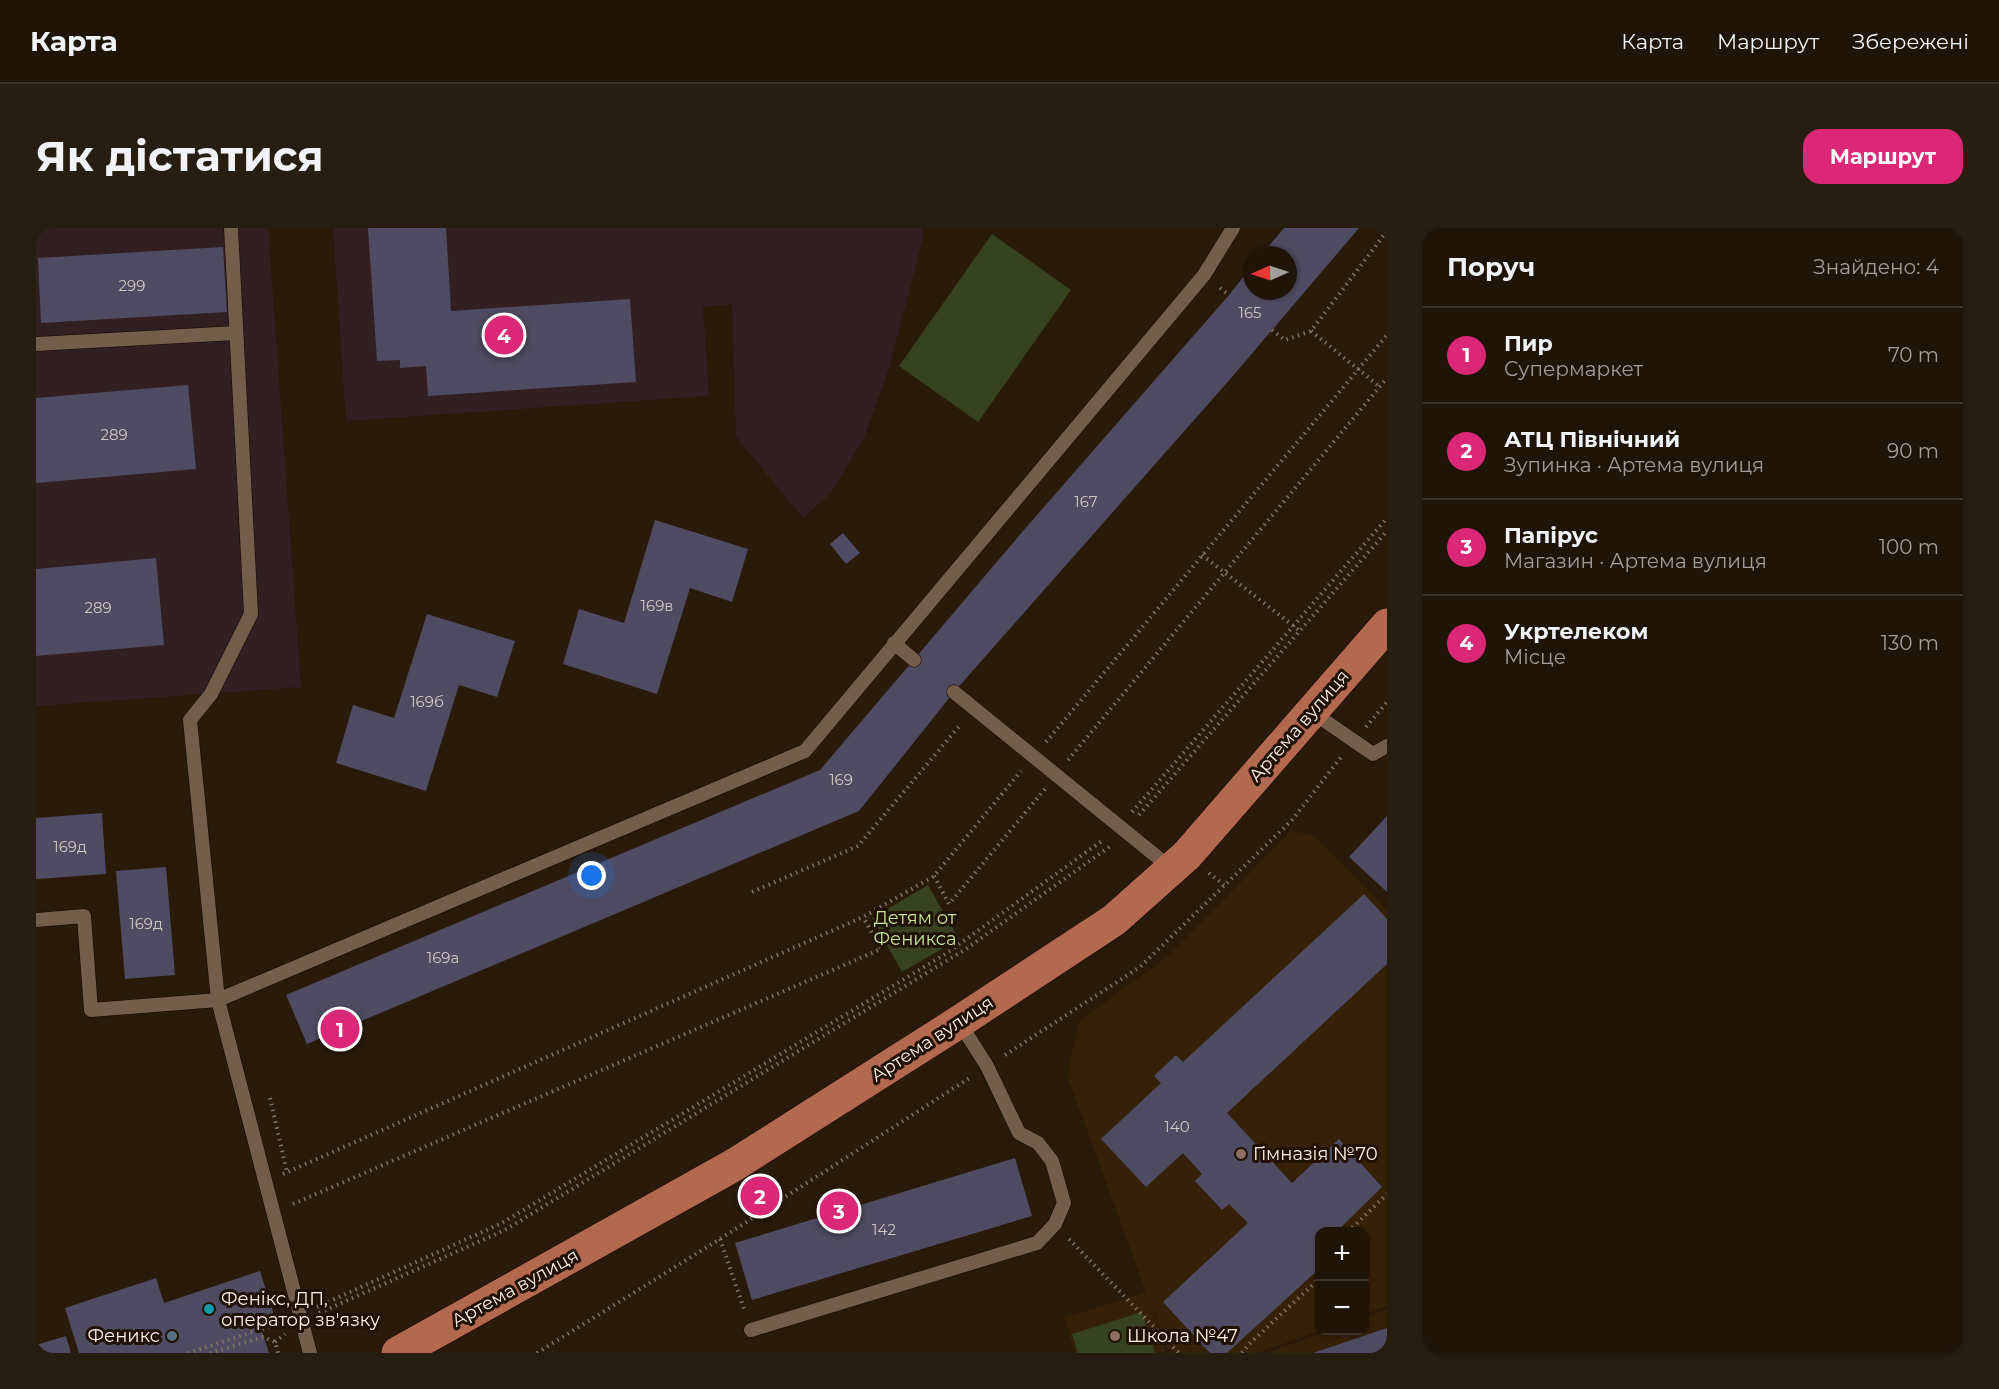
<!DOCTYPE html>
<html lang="uk">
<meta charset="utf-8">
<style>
body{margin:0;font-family:Montserrat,sans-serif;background:#281d11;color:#f1f3f6}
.controls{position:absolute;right:18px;bottom:18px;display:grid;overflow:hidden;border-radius:12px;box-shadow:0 2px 4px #0004}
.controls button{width:54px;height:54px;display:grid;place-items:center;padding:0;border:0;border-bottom:2px solid #3d3328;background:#201407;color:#f1f3f6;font:30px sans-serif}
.compass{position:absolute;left:1207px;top:18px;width:54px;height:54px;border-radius:50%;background:#201407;box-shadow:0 2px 4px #0004;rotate:267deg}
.you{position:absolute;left:556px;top:648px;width:21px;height:21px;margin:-15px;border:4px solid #fff;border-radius:50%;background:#1a73e8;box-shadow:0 0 0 9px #1a73e833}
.badge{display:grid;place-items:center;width:39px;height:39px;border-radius:50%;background:#db2777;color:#fff;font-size:20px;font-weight:700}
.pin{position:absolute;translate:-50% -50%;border:3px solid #fff;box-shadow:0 2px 6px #0006}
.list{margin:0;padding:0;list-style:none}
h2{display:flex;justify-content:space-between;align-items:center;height:78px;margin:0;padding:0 24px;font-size:26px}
h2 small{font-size:20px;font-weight:400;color:#a29e9b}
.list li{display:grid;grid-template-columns:39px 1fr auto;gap:18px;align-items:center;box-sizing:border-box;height:96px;padding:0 24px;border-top:2px solid #3d3328}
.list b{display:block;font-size:22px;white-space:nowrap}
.list p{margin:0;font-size:20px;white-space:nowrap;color:#a29e9b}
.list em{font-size:20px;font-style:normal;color:#a29e9b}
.map{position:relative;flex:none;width:1351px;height:1125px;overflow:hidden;border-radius:18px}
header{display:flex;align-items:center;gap:36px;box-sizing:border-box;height:84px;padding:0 30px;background:#201407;border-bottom:2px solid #3d3328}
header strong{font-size:28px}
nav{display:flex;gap:33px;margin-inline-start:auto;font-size:21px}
.intro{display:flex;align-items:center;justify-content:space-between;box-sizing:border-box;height:144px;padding:0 36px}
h1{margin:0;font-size:42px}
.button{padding:15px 27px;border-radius:18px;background:#db2777;color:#fff;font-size:21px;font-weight:700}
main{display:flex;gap:36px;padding:0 36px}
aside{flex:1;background:#201407;border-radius:18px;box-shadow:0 2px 4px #0004}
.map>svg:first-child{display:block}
</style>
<header>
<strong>Карта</strong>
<nav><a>Карта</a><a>Маршрут</a><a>Збережені</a></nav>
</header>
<div class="intro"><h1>Як дістатися</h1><a class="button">Маршрут</a></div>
<main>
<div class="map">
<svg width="1351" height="1125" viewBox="0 0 1351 1125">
<rect width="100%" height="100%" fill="#2a1a09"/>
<path fill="#321f22" d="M0,0H232L265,459L0,478Z
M297,0H887L886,13L854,137L828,210L795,265L767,290L700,209L696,76L667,79L673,168L310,193Z"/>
<path fill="#352008" d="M1256,602L1280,609L1351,682V1078L1329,1086L1328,1004H1284V1103L1221,1125H1133L1112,1069L1130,1125H1039L1028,1090L1110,1064L1031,848L1043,793L1131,729Z
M1351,1081V1125H1230L1293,1103L1328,1102L1329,1090Z"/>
<path fill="#374320" d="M956,6L1035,62L942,194L863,138Z
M892,657L923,711L866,744L836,690Z
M1106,1084L1119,1125H1042L1036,1106Z"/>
<path fill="#4e4b62" d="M332,0H410L415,83L594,71L600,154L392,168L390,138L364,140V132L341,133Z
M1248,0H1323L1196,149L918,464L823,583L271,816L250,767L784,542L987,303L1193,67L1216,38V63H1252V27H1225Z
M187,19L191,84L5,95L2,30Z
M152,157L160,241L0,255V170Z
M619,292L712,321L696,374L654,360L621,466L527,436L543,381L588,395Z
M807,305L824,325L810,336L794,316Z
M120,330L128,417L0,428V341Z
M391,386L479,413L461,469L423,457L390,563L300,535L317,477L358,490Z
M66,585L70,646L0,651V590Z
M1351,588V664L1313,629Z
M130,639L139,747L89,751L80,643Z
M1328,666L1351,691V736L1191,885L1256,955L1303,911L1346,959L1300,1004H1284V1040L1191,1125H1174L1127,1074L1212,995L1193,976L1186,982L1159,953L1166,946L1147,925L1110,959L1065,911L1125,855L1118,848L1140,827L1147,834Z
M979,930L996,988L716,1072L699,1015Z
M224,1043L238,1087L222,1092L233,1125H43L29,1080L120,1050L128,1075Z
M1351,1100V1125H1277Z
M30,1108L35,1125H0V1117Z"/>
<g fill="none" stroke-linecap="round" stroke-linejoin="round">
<g stroke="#120500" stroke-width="15">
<path id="service" d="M195,0L215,386L175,466L154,492L182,772L274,1125
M0,116L200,105
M858,415L878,432
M918,464L1136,641
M1276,484L1337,526L1351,518
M0,692L48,688L55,782L182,772L769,523L1168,47L1197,0
M715,1102L1001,1015L1019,996L1028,975L1016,933L1002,915L983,905L951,838L923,794"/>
</g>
<g stroke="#120500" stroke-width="34">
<path id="primary" d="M362,1125L698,937L923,794L1078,692L1151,627L1351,397"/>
</g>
<path stroke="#817364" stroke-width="4" stroke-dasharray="1.5 4.5" stroke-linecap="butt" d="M1184,60L1193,67
M1236,102L1249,112L1275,103L1351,3
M1275,103L1344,159
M1166,327L1264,403
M1330,499L1351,474
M1010,514L1351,107
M1032,532L1351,150
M1096,584L1351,290
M1103,587L1351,303
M1173,645L1188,657
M898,648L913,676L1009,561
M716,664L822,618L925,496
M969,827L1104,739L1256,592L1306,528
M234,870L251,944
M247,946L827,689L898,648L985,543
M257,976L845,721L827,689
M1312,1004L1351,966
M684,1011L709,1084
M1033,1011L1143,1125
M281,1079L466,995L911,725L1067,612
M283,1085L469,1002L930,721L1076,617
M239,1114L249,1106
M152,1125L247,1094
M174,1125L227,1109L239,1114L242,1125
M501,1125L684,1011L935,849
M1206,1125L1212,1117L1284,1050"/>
<use href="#service" stroke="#725e4b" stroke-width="14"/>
<use href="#primary" stroke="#b36850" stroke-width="33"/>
</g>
<g fill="#8d6e63" stroke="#201102" stroke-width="2">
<circle cx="1205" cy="926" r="6"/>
<circle cx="1079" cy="1108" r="6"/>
</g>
<circle fill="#0f9aa8" stroke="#201102" stroke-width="2" cx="173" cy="1081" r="6"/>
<circle fill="#5c6f8a" stroke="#201102" stroke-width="2" cx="136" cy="1108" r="6"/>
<g text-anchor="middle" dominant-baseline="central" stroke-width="6" stroke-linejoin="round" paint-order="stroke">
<g font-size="15" fill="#d1c8c5">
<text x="96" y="57">299</text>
<text x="1214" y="84">165</text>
<text x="78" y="206">289</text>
<text x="1050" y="273">167</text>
<text x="621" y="377">169в</text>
<text x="62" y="379">289</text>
<text x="391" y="473">169б</text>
<text x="805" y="551">169</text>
<text x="34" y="618">169д</text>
<text x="110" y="695">169д</text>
<text x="407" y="729">169а</text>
<text x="1141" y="898">140</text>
<text x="848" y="1001">142</text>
</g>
<g font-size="18" fill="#fdf1e6" stroke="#201102">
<text transform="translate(1263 498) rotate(-49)">Артема вулиця</text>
<text transform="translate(896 811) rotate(-33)">Артема вулиця</text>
<text transform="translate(479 1060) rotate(-29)">Артема вулиця</text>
</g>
<g font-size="18" fill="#c7e393" stroke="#201102">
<text x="879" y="690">Детям от<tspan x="879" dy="21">Феникса</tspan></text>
</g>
<g font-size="18" fill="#fdf1e6" stroke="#201102" text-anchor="start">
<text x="1217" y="926">Гімназія №70</text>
<text x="185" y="1071">Фенікс, ДП,<tspan x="185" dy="21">оператор зв'язку</tspan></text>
<text x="124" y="1108" text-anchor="end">Феникс</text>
<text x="1091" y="1108">Школа №47</text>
</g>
</g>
</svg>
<div class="controls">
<button>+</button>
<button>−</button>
</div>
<svg class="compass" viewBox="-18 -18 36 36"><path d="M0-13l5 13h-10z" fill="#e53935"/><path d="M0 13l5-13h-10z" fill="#a29e9b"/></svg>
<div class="you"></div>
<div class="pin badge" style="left:304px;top:801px">1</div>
<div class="pin badge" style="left:724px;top:968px">2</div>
<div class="pin badge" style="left:803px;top:983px">3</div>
<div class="pin badge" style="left:468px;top:107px">4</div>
</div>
<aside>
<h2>Поруч<small>Знайдено: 4</small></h2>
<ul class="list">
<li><span class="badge">1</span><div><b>Пир</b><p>Супермаркет</p></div><em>70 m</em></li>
<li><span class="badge">2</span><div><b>АТЦ Північний</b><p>Зупинка · Артема вулиця</p></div><em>90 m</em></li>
<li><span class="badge">3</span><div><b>Папірус</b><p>Магазин · Артема вулиця</p></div><em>100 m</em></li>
<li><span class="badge">4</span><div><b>Укртелеком</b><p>Місце</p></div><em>130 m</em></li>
</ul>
</aside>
</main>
